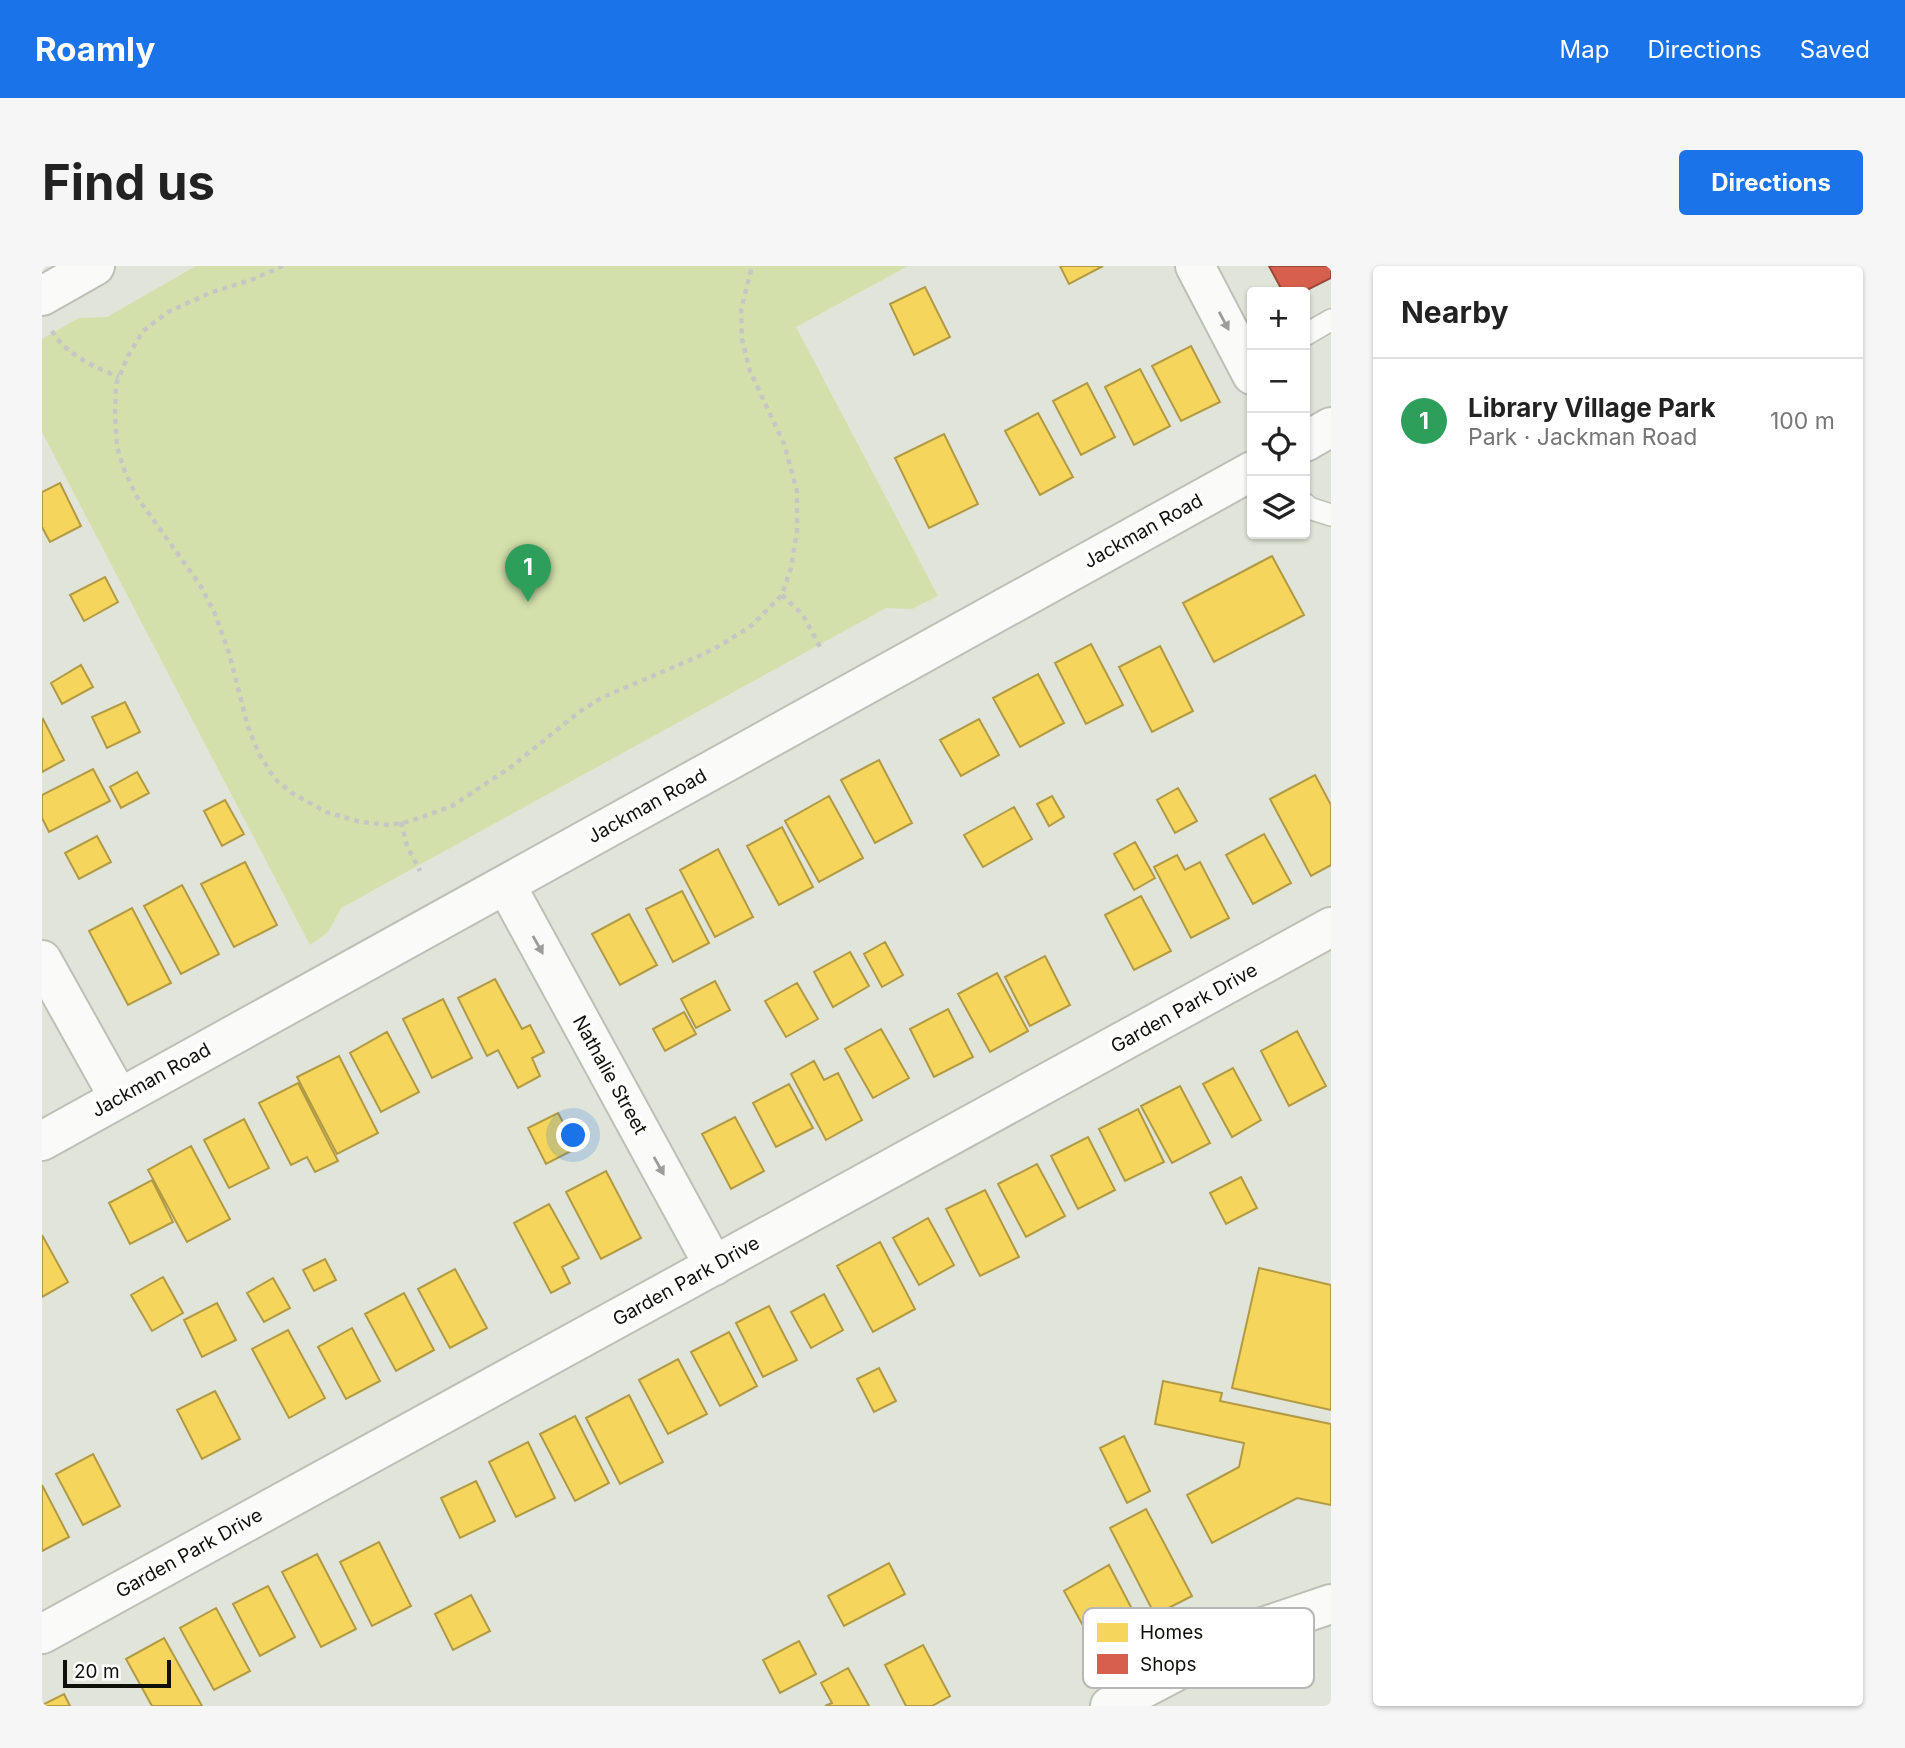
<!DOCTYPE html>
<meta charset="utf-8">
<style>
body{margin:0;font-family:Inter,sans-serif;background:#f6f6f6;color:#222}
.controls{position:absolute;right:21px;top:21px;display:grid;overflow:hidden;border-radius:7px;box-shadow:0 2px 5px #0004}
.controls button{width:63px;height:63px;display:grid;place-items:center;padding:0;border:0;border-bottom:2px solid #e0e0e0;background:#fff;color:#222;font:35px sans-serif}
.scale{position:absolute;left:21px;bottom:18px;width:108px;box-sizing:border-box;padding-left:7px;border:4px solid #0f1109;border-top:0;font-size:19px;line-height:24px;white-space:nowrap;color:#0f1109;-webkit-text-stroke:5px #fff;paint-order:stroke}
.you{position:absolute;left:532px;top:870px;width:24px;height:24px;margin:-18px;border:5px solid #fff;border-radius:50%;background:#1a73e8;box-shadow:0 0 0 10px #1a73e833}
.badge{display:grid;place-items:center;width:46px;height:46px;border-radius:50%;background:#1a73e8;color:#fff;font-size:23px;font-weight:700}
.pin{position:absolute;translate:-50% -58px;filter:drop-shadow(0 2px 4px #0008)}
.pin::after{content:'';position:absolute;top:37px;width:24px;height:21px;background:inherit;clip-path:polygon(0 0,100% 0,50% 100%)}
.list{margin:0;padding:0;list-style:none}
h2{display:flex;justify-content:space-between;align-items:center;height:91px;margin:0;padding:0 28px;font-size:30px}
h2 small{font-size:23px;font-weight:400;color:#767676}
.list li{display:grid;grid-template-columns:46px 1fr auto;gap:21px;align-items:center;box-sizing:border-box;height:126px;padding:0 28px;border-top:2px solid #e0e0e0}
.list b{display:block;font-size:26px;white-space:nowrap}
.list p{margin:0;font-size:23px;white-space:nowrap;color:#767676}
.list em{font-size:23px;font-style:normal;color:#767676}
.icon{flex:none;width:38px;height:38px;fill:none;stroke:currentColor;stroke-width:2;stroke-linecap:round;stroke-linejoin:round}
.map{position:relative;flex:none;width:1289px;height:1440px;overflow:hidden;border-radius:7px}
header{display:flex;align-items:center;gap:42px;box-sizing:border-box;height:98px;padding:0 35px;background:#1a73e8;color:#fff}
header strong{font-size:33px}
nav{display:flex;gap:38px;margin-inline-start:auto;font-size:24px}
.intro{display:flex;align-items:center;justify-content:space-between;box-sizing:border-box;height:168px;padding:0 42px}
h1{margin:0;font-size:49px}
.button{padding:18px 32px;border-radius:7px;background:#1a73e8;color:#fff;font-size:24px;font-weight:700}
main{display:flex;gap:42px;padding:0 42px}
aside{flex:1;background:#fff;border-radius:7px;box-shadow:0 2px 5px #0004}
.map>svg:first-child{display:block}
</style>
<header>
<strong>Roamly</strong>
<nav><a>Map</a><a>Directions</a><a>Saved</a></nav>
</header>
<div class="intro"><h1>Find us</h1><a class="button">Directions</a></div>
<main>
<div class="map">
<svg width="1289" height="1440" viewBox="0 0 1289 1440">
<rect width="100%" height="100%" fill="#e1e4d8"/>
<path fill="#d3e0ab" d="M154,0H866L754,61L896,330L870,343L844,342L299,642L286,666L268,679L0,166V73L37,52L65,51Z"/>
<path fill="#f6d55c" stroke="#b19a43" stroke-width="2" d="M1018,0H1061L1027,18Z
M883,21L908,71L872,89L848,38Z
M1149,80L1178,136L1139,155L1110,100Z
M1098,103L1128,160L1092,179L1063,121Z
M1045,117L1073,171L1039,189L1011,135Z
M996,147L1031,211L998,229L963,165Z
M902,168L936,238L887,262L853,192Z
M18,217L39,260L8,276L0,261V226Z
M1230,290L1262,349L1172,396L1141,337Z
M63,311L76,336L42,355L28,329Z
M1049,378L1081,439L1044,458L1013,397Z
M1118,380L1151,445L1110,466L1077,401Z
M39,399L51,421L20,438L9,417Z
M996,408L1022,457L978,481L951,432Z
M83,436L98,466L65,482L50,451Z
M1,453L22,494L0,506V454Z
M937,453L957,489L919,510L898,474Z
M837,494L870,557L833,577L799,514Z
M51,503L68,535L7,566L0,552V529Z
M95,506L107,527L79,542L68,521Z
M1273,509L1289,539V599L1269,610L1228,533Z
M1136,522L1155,555L1133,567L1115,534Z
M787,530L821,592L777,616L743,555Z
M1010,530L1022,551L1007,560L995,538Z
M183,534L202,568L180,580L162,545Z
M972,541L990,573L941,601L922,569Z
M740,561L771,621L737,639L705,580Z
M1222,568L1249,617L1211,638L1184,589Z
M55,570L69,596L37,613L23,587Z
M1093,576L1113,612L1092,624L1072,588Z
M676,583L711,651L673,671L638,604Z
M1135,589L1143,604L1158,596L1187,652L1149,672L1112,601Z
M203,596L235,659L192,681L159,618Z
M140,619L177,688L139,708L102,640Z
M640,625L667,677L631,696L604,643Z
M1099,630L1129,685L1092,704L1063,649Z
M90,642L129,717L86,739L47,665Z
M587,648L615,699L578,719L550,668Z
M843,676L861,709L840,721L822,688Z
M808,686L827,720L791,741L772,706Z
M1003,690L1028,739L988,760L963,711Z
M955,707L986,765L948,786L916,728Z
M453,713L480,763L488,759L502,786L490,792L498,810L476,822L456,784L445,790L416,732Z
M673,715L688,744L654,762L639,733Z
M755,717L776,753L744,771L723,735Z
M401,733L430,792L390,812L361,753Z
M906,743L931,791L892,811L868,763Z
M642,746L654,768L623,785L611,763Z
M839,763L867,812L831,832L803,783Z
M1255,765L1284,820L1247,840L1219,785Z
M345,766L377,826L339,846L308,787Z
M297,790L336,867L295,888L255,811Z
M772,795L782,814L796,807L820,854L784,874L749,808Z
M1191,802L1219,854L1190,871L1161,818Z
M256,817L296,895L273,906L265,891L249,899L217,837Z
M747,818L771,862L734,881L711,837Z
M1138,820L1168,877L1130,897L1099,840Z
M1096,843L1122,896L1083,915L1057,863Z
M516,847L535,882L504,898L486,862Z
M693,851L722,905L689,923L660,868Z
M202,853L227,902L187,922L162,874Z
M1046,871L1073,924L1036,943L1009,890Z
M149,880L188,953L145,976L106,904Z
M995,898L1023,950L984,971L956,918Z
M564,905L599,972L559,993L524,926Z
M1199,911L1215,942L1184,958L1168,927Z
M110,914L131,956L88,978L67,937Z
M943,924L977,991L938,1010L904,943Z
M507,938L537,992L520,1001L528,1017L509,1027L472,957Z
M886,952L912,999L877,1019L851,972Z
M0,969L26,1016L0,1031Z
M838,976L873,1043L831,1066L795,1000Z
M283,993L294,1014L272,1025L261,1004Z
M1217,1002L1289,1019V1144L1190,1122Z
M413,1003L445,1062L408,1082L376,1023Z
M121,1011L141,1047L110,1065L89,1029Z
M231,1012L248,1042L222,1056L205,1027Z
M362,1027L392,1084L354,1105L323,1048Z
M782,1028L801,1064L769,1082L749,1046Z
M175,1037L194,1074L160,1091L142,1054Z
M727,1040L755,1094L721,1111L694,1057Z
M310,1062L338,1115L304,1133L276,1081Z
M246,1064L283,1132L247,1152L210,1083Z
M687,1066L715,1120L678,1140L649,1086Z
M636,1093L665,1148L626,1168L597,1114Z
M837,1102L854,1135L832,1146L815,1113Z
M1121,1115L1180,1127L1178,1135L1289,1158V1239L1255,1232L1170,1277L1145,1229L1197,1201L1202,1177L1113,1158Z
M173,1125L198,1173L160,1193L135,1144Z
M587,1129L621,1196L578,1218L544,1152Z
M533,1150L567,1217L533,1235L498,1168Z
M1082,1170L1108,1225L1085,1237L1058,1182Z
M486,1176L513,1232L474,1251L447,1196Z
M51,1188L78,1240L41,1259L14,1208Z
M434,1215L453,1255L418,1272L399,1232Z
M0,1219L27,1271L0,1285Z
M1104,1243L1150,1330L1113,1349L1068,1262Z
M337,1276L369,1340L330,1360L298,1296Z
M275,1288L314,1363L279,1381L240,1306Z
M847,1297L863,1328L802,1360L786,1330Z
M1067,1299L1090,1343L1045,1367L1022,1325Z
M226,1320L253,1371L218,1390L191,1338Z
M429,1329L448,1365L411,1384L393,1348Z
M174,1342L208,1405L172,1424L138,1362Z
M122,1372L160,1440H110L84,1393Z
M757,1375L774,1408L738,1427L721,1394Z
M881,1379L908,1430L890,1440H864L843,1399Z
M806,1402L827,1440H783L790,1437L779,1417Z
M22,1428L28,1440H0V1439Z"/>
<path fill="#d6604d" stroke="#9a4839" stroke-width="2" d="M1227,0H1289V12L1261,26H1241Z"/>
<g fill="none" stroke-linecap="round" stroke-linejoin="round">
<g stroke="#bdc0b6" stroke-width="24">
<path id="service" d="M1263,69L1289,54
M1263,238L1267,242L1289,249"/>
</g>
<g stroke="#bdc0b6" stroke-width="42">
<path id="minor" d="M1153,0L1210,109
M0,30L53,0
M464,619L672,1000
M0,694L77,832
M0,1368L1289,661
M1068,1440L1215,1363L1289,1338"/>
</g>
<g stroke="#bdc0b6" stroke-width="42">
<path id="tertiary" d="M1263,176L1289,161
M0,875L1210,205"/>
</g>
<path stroke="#c6c7c4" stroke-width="4.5" stroke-dasharray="5 5" stroke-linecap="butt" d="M241,0L209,14L170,26L126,46L101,65L86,90L74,118L73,148L75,181L83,206L95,231L158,319L173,348L187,387L206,461L217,488L233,513L250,527L284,546L319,556L347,559L369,555L410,540L469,501L537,446L559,432L655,391L679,379L709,360L740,329L749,302L755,266V225L742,178L708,105L700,73L699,44L710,0
M10,65C24,89 53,101 77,111
M740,329L761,349L779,383
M359,556L365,580L378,605"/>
<use href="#service" stroke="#fafbf9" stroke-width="21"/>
<use href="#minor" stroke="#fafbf9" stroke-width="38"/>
<use href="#tertiary" stroke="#fafbf9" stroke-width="38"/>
</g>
<defs><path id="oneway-solid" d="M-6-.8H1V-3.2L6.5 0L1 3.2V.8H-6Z" transform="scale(1.75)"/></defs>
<g fill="#9c9d99">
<use href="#oneway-solid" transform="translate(1182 55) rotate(62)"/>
<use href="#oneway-solid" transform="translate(496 679) rotate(61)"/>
<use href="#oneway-solid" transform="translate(617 900) rotate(61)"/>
</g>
<g text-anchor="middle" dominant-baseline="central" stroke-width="7" stroke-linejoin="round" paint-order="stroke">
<g font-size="19" fill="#0f1109" stroke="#fff">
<text transform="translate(1101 265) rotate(-29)">Jackman Road</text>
<text transform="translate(605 540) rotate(-29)">Jackman Road</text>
<text transform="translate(1142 742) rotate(-29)">Garden Park Drive</text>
<text transform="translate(568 809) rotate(61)">Nathalie Street</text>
<text transform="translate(109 814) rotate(-29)">Jackman Road</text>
<text transform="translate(644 1015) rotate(-29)">Garden Park Drive</text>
<text transform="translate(147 1287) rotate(-29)">Garden Park Drive</text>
</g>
</g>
<rect x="1041" y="1342" width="231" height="80" rx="10" fill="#fff" stroke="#b7b8b5" stroke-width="2"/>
<rect x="1055" y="1357" width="31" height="19" fill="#f6d55c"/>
<rect x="1055" y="1388" width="31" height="20" fill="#d6604d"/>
<g font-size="19" fill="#0f1109">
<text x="1098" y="1373">Homes</text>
<text x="1098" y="1405">Shops</text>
</g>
</svg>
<div class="controls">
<button>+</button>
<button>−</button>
<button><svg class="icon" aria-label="locate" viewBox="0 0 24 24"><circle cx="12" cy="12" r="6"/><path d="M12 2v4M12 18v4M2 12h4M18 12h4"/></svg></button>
<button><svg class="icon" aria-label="layers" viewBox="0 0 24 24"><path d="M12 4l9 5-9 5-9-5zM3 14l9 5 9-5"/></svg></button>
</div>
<div class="scale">20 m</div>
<div class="you"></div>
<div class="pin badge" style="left:486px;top:336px;background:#2e9e5b">1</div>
</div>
<aside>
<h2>Nearby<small></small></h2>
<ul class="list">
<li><span class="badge" style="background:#2e9e5b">1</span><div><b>Library Village Park</b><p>Park · Jackman Road</p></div><em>100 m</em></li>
</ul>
</aside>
</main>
